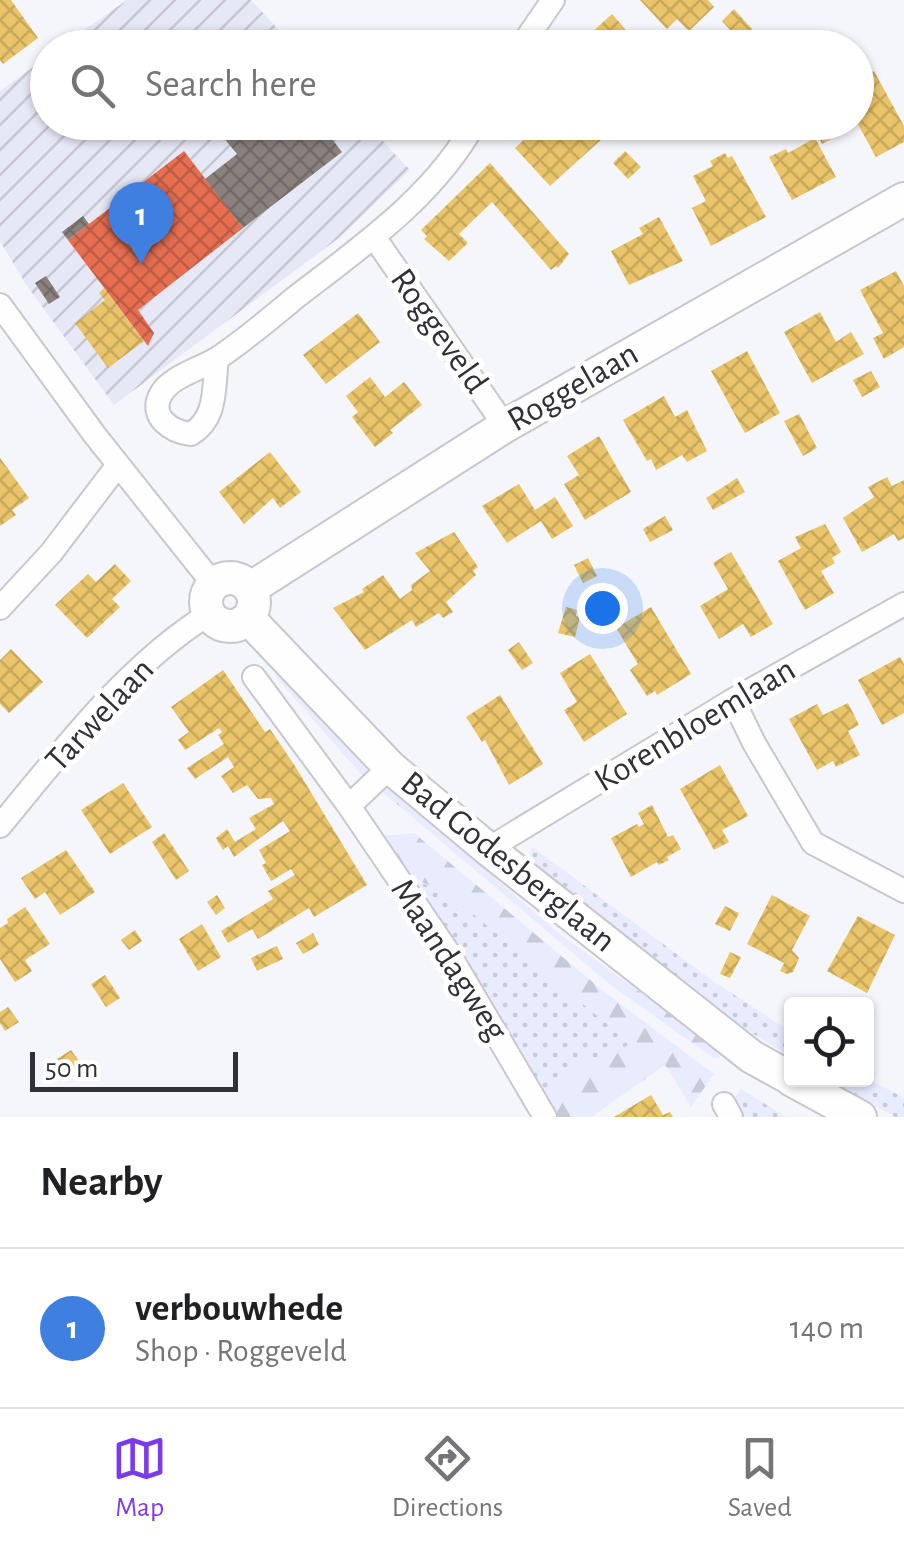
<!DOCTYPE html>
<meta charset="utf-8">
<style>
body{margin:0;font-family:"Alegreya Sans",sans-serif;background:#f6f6f6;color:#202124}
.controls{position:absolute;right:30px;bottom:30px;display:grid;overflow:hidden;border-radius:10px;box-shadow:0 2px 8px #0004}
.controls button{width:90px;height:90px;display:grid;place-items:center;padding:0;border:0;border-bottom:2px solid #e0e0e0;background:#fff;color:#202124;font:50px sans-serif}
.scale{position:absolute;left:30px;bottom:25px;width:208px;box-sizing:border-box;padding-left:10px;border:5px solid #303136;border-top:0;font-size:28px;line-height:35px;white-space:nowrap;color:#303136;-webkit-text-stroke:8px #fff;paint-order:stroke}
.you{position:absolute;left:602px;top:608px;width:35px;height:35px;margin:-25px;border:8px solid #fff;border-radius:50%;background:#1a73e8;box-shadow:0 0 0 15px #1a73e833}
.badge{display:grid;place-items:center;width:65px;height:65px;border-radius:50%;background:#7c3aed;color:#fff;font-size:32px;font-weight:700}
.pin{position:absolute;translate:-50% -82px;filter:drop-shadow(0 2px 5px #0008)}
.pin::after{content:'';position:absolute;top:52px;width:35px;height:30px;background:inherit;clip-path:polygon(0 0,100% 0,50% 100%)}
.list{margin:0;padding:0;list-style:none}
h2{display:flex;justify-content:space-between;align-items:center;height:130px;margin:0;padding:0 40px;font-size:42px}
h2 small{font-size:32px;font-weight:400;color:#757577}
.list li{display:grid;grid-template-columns:65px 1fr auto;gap:30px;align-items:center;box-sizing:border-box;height:160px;padding:0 40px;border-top:2px solid #e0e0e0}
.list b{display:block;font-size:38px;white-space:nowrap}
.list p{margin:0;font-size:32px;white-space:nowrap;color:#757577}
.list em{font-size:32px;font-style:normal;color:#757577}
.icon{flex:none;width:55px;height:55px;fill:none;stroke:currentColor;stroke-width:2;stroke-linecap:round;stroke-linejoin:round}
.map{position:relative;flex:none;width:904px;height:1117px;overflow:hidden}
.search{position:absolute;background:#fff;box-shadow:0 2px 8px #0004;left:30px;right:30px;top:30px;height:110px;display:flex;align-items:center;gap:25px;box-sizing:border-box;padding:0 35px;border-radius:55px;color:#757577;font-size:38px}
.sheet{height:290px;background:#fff}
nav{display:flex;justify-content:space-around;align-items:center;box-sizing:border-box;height:140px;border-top:2px solid #e0e0e0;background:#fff;font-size:28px;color:#757577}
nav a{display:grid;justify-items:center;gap:5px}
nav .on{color:#7c3aed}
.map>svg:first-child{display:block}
</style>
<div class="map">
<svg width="904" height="1117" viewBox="0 0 904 1117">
<defs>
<pattern id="industrial-furrows" width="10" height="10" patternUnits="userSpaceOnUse" patternTransform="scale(2.5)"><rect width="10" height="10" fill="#e6e8f5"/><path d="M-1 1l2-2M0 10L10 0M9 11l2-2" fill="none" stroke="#c6c7d3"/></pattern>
<pattern id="grass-dots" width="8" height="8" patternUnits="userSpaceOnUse" patternTransform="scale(2.5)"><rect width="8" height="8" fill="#e8ecfd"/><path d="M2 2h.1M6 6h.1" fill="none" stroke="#c7cbd9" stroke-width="1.8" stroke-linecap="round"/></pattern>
<pattern id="forest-firs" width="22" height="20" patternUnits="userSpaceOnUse" patternTransform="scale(2.5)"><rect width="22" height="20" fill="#e8ecfd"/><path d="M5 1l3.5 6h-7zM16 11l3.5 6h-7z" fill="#c7cbd9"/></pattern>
<pattern id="homes-cross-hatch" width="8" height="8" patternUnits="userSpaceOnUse" patternTransform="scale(2.5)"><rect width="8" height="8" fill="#e9c46a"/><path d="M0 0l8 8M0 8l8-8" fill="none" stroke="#c8a95c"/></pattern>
<pattern id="shops-cross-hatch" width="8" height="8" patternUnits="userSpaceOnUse" patternTransform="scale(2.5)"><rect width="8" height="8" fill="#e76f51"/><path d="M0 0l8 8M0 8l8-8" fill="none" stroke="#bc5c44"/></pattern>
<pattern id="industry-cross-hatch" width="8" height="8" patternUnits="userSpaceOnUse" patternTransform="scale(2.5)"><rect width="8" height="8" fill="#8a817c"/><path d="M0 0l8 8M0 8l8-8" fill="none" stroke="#716a66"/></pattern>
</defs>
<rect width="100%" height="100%" fill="#f5f6fc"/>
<path fill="url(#industrial-furrows)" d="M127,0H251L295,47H60Z
M47,57L48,122L366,123L410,170L339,238L114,405L27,286L0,241V91Z"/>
<path fill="url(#grass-dots)" d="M532,847L716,983L791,1032V1057L752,1033L537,875L528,863Z
M401,872L421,883L444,890L633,1045C596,1054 568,1070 547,1103Z
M867,1078L904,1098V1117H895L829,1080Z
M741,1089L786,1117H744L734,1109L735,1099Z"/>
<path fill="url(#forest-firs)" d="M280,673L380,770L365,779L275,676Z
M379,789H391L560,934L723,1052L719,1058H713L613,987Z
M414,833L601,989L714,1074L691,1107L665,1065L592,1117H555L547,1103C575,1058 588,1061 632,1044L444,890C406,879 399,869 378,836Z"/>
<path fill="url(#homes-cross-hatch)" d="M0,0H11L38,38L3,64L0,60Z
M640,0H708L714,7L689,31L677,19L667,29Z
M734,9L752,29L739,40L722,21Z
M612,14L642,48H584L593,39L589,35Z
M862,59L870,73L874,71L904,126V142L876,157L856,121V62Z
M543,122H589L603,138L550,186L515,148Z
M811,122H822L831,139L822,144Z
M815,138L836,177L792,200L769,157L786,149L788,153Z
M625,151L641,167L628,179L613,163Z
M725,153L728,158L732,156L766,217L711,246L692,208L706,201L693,176L713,166L710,161Z
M490,163L569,254L558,268L556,266L551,270L492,202L459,234L468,243L449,261L424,239L427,236L421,230Z
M659,217L683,261L629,285L611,251L643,234L639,228Z
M896,271L904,286V347L884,359L873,338L883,333L860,290Z
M104,288L144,341L108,368L75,323L105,300L99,293Z
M820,312L836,342L851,332L864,354L812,383L784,332Z
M358,313L380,342L326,384L303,355Z
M747,351L780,413L745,433L711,371Z
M871,371L880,387L862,397L853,380Z
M370,377L385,397L404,382L422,405L390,430L393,433L375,447L352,417L358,412L346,396Z
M664,396L675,417L687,410L707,451L687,462L682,455L656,470L651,459L647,461L623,420Z
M799,414L817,448L803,456L784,421Z
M599,436L631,492L585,520L564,484L579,475L567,456Z
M270,452L301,492L280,508L273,498L244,524L219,492Z
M0,458L29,498L12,510L16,515L0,526Z
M887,477L892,486L904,480V538L898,541L894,534L862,552L843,518L874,497L868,487Z
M737,478L745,492L713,510L706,498Z
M519,484L535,510L555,497L573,526L552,539L541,521L507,543L482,506Z
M665,516L673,530L650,542L643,529Z
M825,524L841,552L832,558L835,563L821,571L834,593L805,610L778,561L801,548L795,537Z
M454,532L478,567L473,571L476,575L446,602L453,612L443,618L439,613L416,627L412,620L365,650L333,608L364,592L362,589L383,575L400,599L412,590L411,585L430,571L415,553Z
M731,552L773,624L751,637L743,624L719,639L700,606L728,589L713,563Z
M588,558L597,576L583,583L574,565Z
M115,564L131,581L112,599L120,607L87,638L55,605L88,574L96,582Z
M566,607L577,610L576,616L580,617L575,637L558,633Z
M651,607L691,674L657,695L655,691L647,696L630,670L638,664L616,628Z
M519,642L533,663L522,670L508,650Z
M11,649L43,682L9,713L0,704V660Z
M590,654L627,714L584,742L564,710L577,702L560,673Z
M900,657L904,664V713L882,725L858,680Z
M223,670L265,732L270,729L295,766L367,885L314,917L309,908L258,939L252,929L228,943L221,931L273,899L268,891L295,875L291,869L271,881L262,865L266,863L259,850L290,831L283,821L234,857L228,846L223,850L216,838L227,829L235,842L256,829L249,818L274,804L271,798L258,799L247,785L233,793L221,776L234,767L228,757L195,779L187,768L224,744L218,735L222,732L219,728L185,750L178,740L189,732L171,707Z
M500,695L543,764L509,785L485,740L482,742L466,717Z
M848,703L859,725L848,731L860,755L836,767L833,761L817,770L789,719L817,704L823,715Z
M720,765L748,816L722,830L729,842L714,850L680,789Z
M123,783L152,827L110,854L81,810Z
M652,805L668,837L673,835L681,849L667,857L669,860L659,865L657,862L631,877L611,838L637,824L639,827L644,824L638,813Z
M164,833L189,871L176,880L152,842Z
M66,850L95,892L60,915L45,892L35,899L21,878Z
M217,895L225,908L216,915L207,902Z
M772,895L810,916L792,950L799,958L793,972L787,974L780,971L784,963L747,944Z
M725,906L739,913L730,931L715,924Z
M25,907L50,944L25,960L32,971L15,982L0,959V928L8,923L7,919Z
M858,916L895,935L867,993L827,971Z
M202,924L221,957L198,971L179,939Z
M135,930L142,941L129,950L121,940Z
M313,933L319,945L303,954L296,943Z
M277,946L283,959L257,971L251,958Z
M730,952L741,957L730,978L720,974Z
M105,975L120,998L106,1007L91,984Z
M8,1007L19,1022L5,1031L0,1023V1012Z
M71,1050L79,1061L75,1064L77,1067L60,1077L51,1063Z
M651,1095L663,1115L670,1112L673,1117H614Z"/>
<path fill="url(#shops-cross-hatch)" d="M184,151L243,228L138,310L154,333L148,346L68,240Z"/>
<path fill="url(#industry-cross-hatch)" d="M229,122H319L342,152L243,228L205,179L237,154L223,137L234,129Z
M83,216L89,224L68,240L62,232Z
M46,276L60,297L49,304L35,283Z"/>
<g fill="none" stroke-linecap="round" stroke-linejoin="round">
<g stroke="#c7c8cd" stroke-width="26">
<path id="street" d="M520,48L553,0
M374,237L505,426
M0,305L94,434L214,585
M217,359C213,388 218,417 191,434C172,432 148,417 161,394C171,376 201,369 218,358C245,340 271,318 296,297C361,247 435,196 475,122
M0,608L51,553L118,465
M254,677L349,806L448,952L545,1117
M733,700L754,743L813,843L904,891
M349,806L390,767
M0,826C62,751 126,666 209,614
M488,849L733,700L904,604
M724,1104L731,1117"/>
</g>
<g stroke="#c7c8cd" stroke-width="36">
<path id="secondary" d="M206 602a24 24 0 1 1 48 0a24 24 0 1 1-48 0Z
M251,588L505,426L904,199
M248,618L390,767L488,849L752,1057L792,1079
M792,1080L860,1117"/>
</g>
<use href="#street" stroke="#fefeff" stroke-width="22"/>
<use href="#secondary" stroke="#fefeff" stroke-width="32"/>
</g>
<g text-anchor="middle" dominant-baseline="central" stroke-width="10" stroke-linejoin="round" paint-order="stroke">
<g font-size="35" fill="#303136" stroke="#fff">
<text transform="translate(439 331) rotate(55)">Roggeveld</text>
<text transform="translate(573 387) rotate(-30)">Roggelaan</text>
<text transform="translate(100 715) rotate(-47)">Tarwelaan</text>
<text transform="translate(695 725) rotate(-31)">Korenbloemlaan</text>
<text transform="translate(508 862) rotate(39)">Bad Godesberglaan</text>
<text transform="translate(449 960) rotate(57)">Maandagweg</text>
</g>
</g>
</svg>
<div class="controls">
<button><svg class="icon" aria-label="locate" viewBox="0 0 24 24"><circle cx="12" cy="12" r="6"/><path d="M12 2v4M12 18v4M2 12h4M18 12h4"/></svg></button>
</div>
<div class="scale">50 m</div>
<div class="you"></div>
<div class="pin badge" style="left:141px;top:264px;background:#3f7fe0">1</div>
<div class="search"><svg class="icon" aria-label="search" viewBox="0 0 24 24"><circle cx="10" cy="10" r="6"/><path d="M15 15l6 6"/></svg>Search here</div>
</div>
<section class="sheet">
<h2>Nearby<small></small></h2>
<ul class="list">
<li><span class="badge" style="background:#3f7fe0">1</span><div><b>verbouwhede</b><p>Shop · Roggeveld</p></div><em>140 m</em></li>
</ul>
</section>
<nav>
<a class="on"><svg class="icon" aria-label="map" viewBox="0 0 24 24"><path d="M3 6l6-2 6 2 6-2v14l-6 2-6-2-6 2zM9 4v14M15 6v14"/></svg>Map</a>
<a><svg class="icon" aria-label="directions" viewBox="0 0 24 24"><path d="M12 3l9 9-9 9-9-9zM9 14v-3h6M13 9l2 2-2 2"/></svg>Directions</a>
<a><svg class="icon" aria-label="saved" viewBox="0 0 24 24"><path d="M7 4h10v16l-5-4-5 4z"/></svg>Saved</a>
</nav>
